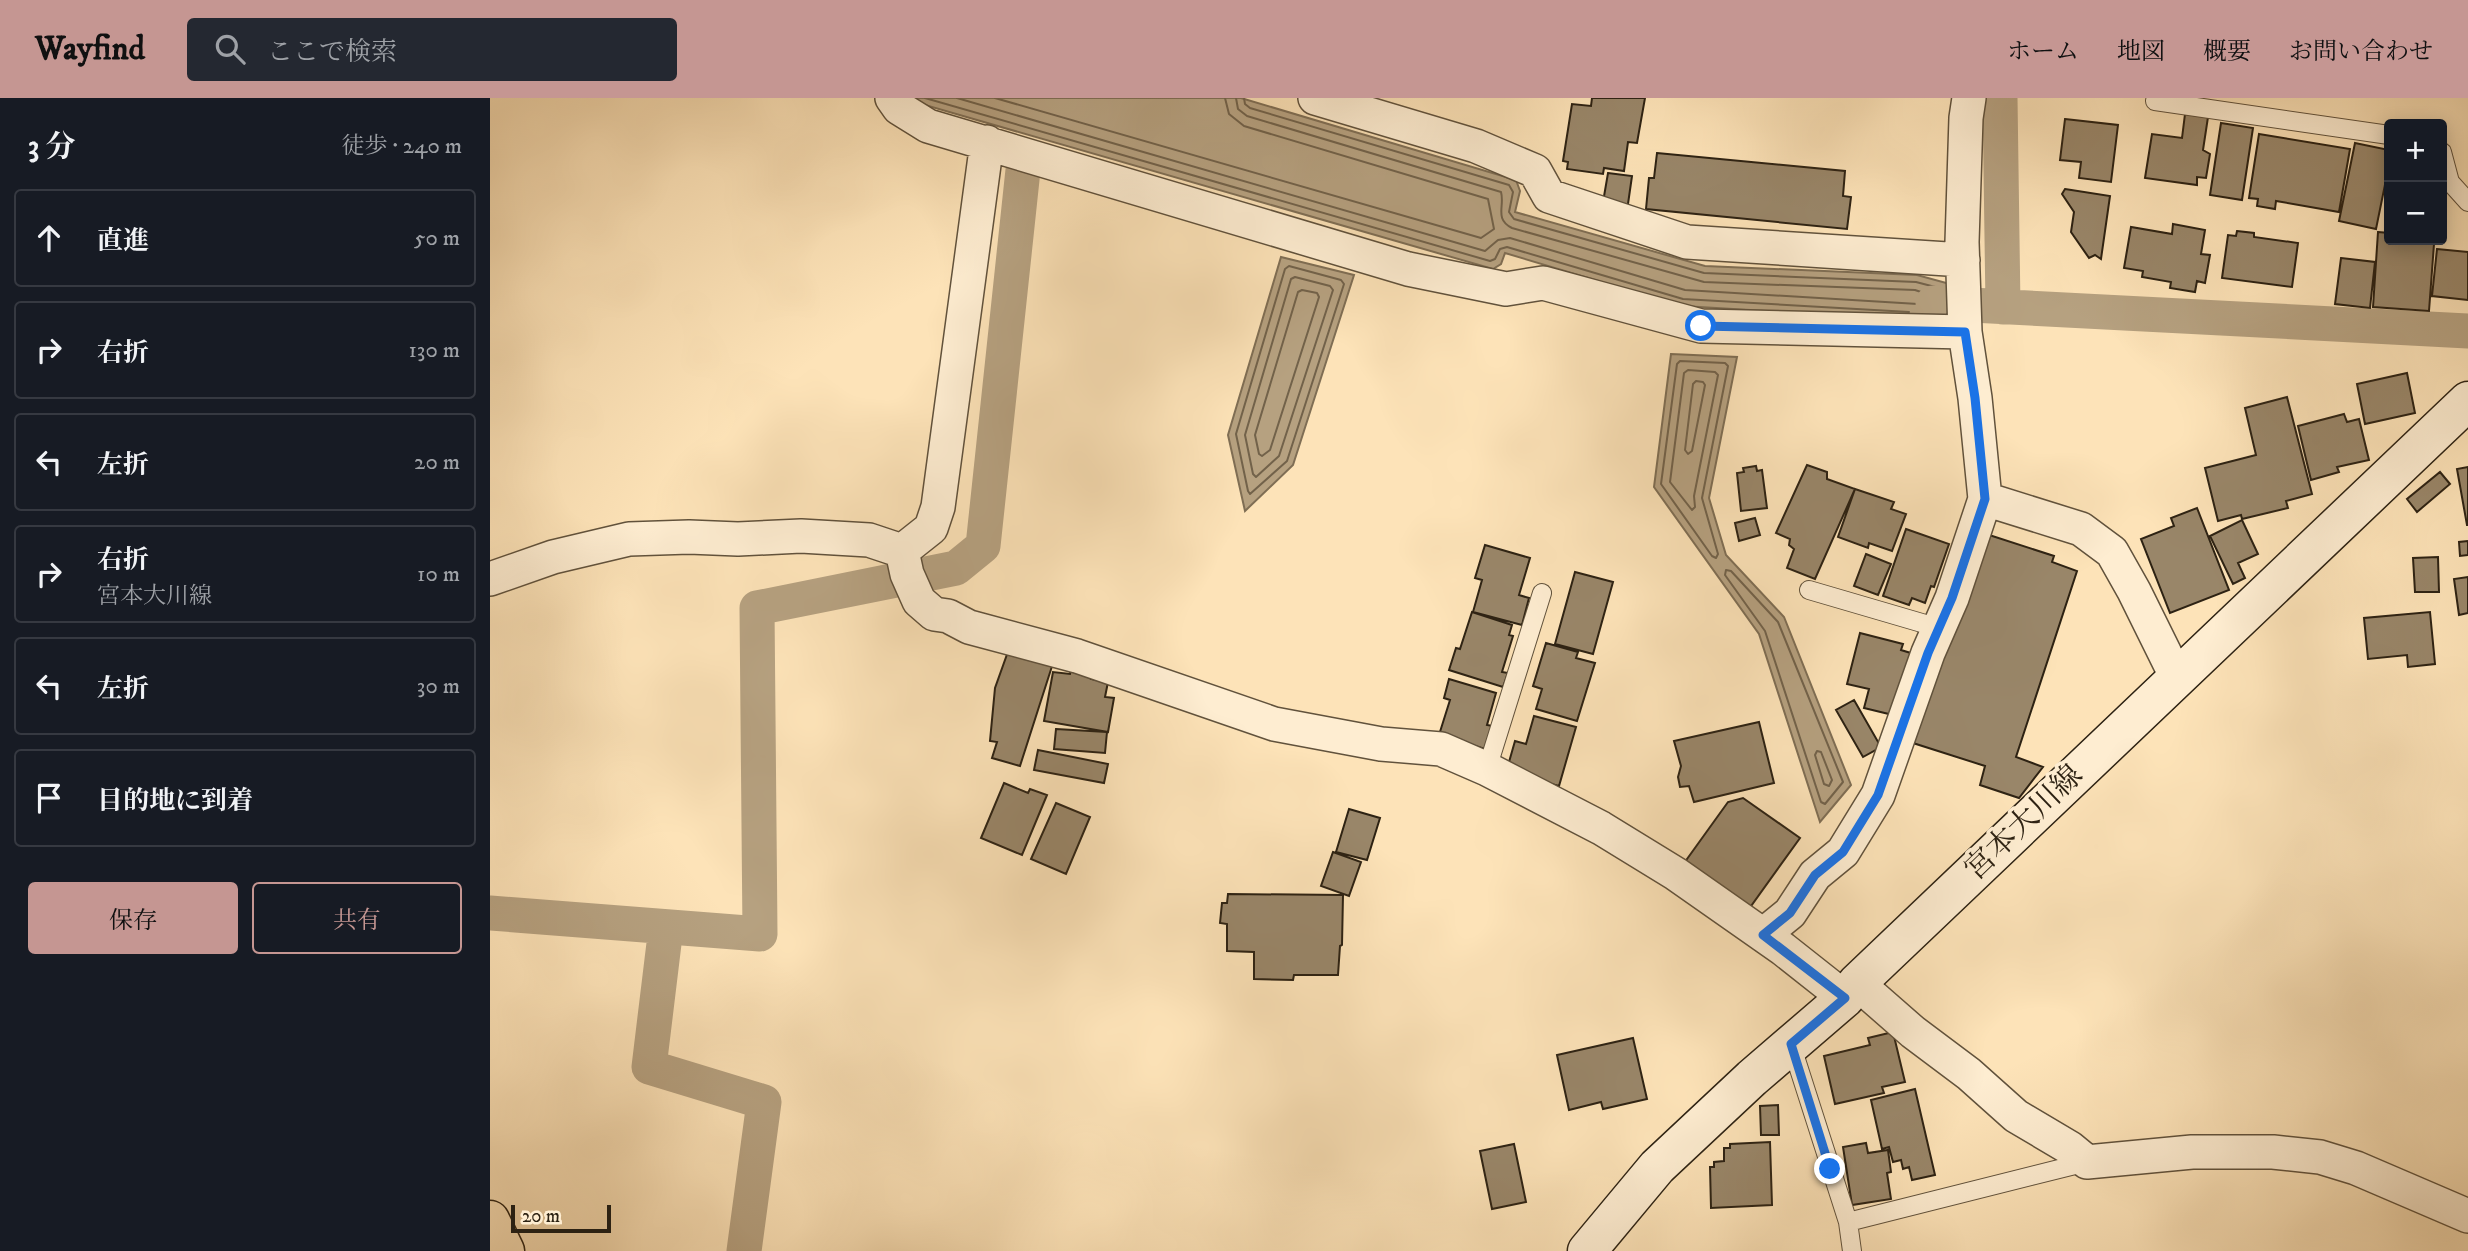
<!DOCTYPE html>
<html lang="ja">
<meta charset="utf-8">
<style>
body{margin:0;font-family:"IM FELL DW Pica","Noto Serif JP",serif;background:#242831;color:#f1f3f6}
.controls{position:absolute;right:21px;top:21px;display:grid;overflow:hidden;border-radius:7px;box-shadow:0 4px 18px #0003}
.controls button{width:63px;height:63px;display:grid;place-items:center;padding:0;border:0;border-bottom:2px solid #363941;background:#171b24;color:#f1f3f6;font:35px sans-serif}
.scale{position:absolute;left:21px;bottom:18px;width:100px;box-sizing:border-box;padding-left:7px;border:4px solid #2d2213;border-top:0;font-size:19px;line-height:24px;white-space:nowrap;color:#2d2213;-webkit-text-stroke:5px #feedd1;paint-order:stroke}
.stop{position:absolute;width:21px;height:21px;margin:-16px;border:5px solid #1a73e8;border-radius:50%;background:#fff}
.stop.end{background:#1a73e8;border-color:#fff;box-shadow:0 2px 7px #0008}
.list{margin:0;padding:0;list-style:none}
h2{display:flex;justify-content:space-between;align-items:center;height:91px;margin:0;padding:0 28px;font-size:30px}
h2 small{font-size:23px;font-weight:400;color:#9ea1a6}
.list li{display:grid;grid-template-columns:46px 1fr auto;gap:21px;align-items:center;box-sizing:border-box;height:98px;margin:0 14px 14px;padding:0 14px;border:2px solid #363941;border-radius:7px}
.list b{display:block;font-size:26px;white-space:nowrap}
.list p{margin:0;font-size:23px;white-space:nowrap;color:#9ea1a6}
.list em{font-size:23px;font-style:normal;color:#9ea1a6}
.actions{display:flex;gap:14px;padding:21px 28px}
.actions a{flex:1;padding:16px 0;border:2px solid #c59692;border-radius:7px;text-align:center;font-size:24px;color:#c59692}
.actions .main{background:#c59692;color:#111}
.icon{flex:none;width:38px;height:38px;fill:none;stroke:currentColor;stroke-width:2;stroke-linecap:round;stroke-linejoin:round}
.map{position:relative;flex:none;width:1978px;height:1153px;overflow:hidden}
header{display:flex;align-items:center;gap:42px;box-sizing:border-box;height:98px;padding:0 35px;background:#c59692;color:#111}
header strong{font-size:33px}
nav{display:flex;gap:38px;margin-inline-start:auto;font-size:24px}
.search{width:490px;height:63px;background:#242831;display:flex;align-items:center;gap:18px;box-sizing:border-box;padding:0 24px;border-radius:7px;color:#9ea1a6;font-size:26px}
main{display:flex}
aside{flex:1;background:#171b24}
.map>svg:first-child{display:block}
</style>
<header>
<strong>Wayfind</strong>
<div class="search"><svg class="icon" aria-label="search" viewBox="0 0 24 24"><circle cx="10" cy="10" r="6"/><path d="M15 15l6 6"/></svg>ここで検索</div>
<nav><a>ホーム</a><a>地図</a><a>概要</a><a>お問い合わせ</a></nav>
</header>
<main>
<aside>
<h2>3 分<small>徒歩 · 240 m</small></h2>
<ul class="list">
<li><svg class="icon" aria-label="ahead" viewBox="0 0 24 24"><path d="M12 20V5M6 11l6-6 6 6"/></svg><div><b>直進</b></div><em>50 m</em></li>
<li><svg class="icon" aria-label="right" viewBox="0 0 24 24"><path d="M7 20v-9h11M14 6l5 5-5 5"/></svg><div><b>右折</b></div><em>130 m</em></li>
<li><svg class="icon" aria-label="left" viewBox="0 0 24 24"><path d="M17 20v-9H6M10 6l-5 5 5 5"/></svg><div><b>左折</b></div><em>20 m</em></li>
<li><svg class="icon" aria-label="right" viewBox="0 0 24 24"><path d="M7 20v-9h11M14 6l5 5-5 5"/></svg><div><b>右折</b><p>宮本大川線</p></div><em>10 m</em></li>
<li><svg class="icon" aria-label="left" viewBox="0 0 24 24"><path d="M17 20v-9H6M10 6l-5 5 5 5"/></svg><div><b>左折</b></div><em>30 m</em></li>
<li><svg class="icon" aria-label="arrive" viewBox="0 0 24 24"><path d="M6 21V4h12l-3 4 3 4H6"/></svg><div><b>目的地に到着</b></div></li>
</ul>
<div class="actions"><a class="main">保存</a><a>共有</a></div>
</aside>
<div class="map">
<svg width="1978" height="1153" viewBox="0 0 1978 1153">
<rect width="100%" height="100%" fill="#fde3b8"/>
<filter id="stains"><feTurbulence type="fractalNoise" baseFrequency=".00286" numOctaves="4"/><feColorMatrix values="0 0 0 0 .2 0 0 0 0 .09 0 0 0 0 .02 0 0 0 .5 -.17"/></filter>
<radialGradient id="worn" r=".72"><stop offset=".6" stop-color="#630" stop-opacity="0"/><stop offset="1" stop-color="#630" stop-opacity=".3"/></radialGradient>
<path fill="#b6a180" stroke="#7f6e54" stroke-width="2" d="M425,0H751L1026,82L1030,93L1025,114L1215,168L1427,177L1460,186L1462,214L1430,222L1192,208L1015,155L1011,166L1003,171L428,5Z
M791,159L864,177L803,367L755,413L738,337Z
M1181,256L1247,259L1219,400L1236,457L1294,519L1361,687L1330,724L1269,536L1164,389Z"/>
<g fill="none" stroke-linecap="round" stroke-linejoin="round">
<path stroke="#72624a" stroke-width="2" d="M435,0L1000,163L1005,161L1010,151L1017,149L1193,201L1419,214
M467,0L995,153L1008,142L1020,140L1195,192L1428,206L1442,201L1440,197L1425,192L1214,184L1022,130C1004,121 1015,108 1011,94L757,18L748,11L746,0
M505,0L991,140L1004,131L998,101L754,28L739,16L735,0
M754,0L755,6L760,10L1019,87L1023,94L1019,114L1024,121L1214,175L1426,184L1453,191V208L1431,215
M799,168L851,182L854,186L797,363L760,396L758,393L746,336L795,171Z
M805,179L840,188L843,192L789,358L766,379L763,376L755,337L801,181Z
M812,192L827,195L829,199L780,352L772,358L769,356L765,337L808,194Z
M1190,263L1235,265L1238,268L1212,400L1228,456L1226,460L1222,458L1171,386L1187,266Z
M1198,272L1225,274L1228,277L1204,398L1205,409L1202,412L1180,384L1194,275Z
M1206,283L1213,284L1215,287L1202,353L1198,356L1195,352L1203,286Z
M1236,472L1241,473L1288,524L1353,684L1335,706L1331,704L1275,533L1235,477Z
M1327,653L1331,654L1342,682L1339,688L1334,686L1325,657Z"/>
<path stroke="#b6a180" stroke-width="35" d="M1510,0L1513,209
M1443,205L1978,233
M0,815L270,836L267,510L466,470L493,448L533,72
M176,829L159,969L274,1004L254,1153"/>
</g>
<path fill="#998669" stroke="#2d2213" stroke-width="2" d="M1102,0H1155L1147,45L1138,44L1134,73L1114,70L1113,76L1077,71L1078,64L1073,63L1082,6L1101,8Z
M1695,16L1718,19L1713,52L1720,56L1716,80L1707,79V87L1655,80L1662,36L1692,40Z
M1575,21L1628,27L1621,84L1589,80L1591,64L1570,62Z
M1731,25L1763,30L1752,102L1720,97Z
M1769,36L1860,51L1849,114L1786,103L1785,111L1767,108L1768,101L1759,100Z
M1865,45L1899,52V67L1886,131L1849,123Z
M1167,55L1355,73L1353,98L1361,99L1357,131L1156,111L1159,80H1164Z
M1118,75L1142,78L1137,113L1112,110Z
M1575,91L1620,98L1611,161L1605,157L1599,160L1581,134L1584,114L1572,96Z
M1683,126L1715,132L1711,156L1720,157L1715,185L1707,183L1705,194L1680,190L1681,184L1652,179L1653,173L1634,170L1641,129L1682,136Z
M1747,133L1764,135V139L1808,145L1802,189L1732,180L1738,137L1746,138Z
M1888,134L1899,135V142H1927V145L1944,146L1939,213L1883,209Z
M1947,151L1978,154V202L1942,198Z
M1851,160L1885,164L1880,210L1845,206Z
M1917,275L1925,315L1875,326L1867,286Z
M1797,299L1822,396L1796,403L1798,410L1752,421L1751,417L1728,423L1715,370L1766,357L1755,310Z
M1854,316L1857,324L1869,321L1879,362L1847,369L1849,374L1821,382L1808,328Z
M1317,367L1337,374V381L1365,391L1325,481L1297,470L1304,451L1299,447L1300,441L1286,435Z
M1266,368L1267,373L1272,372L1277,410L1251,413L1247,375L1254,374L1253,370Z
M1978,369V427H1977L1967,371Z
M1950,374L1960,386L1927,414L1917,401Z
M1365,391L1404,404L1401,411L1416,416L1402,453L1379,445L1378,450L1348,439Z
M1707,410L1739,492L1680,515L1651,441L1684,428L1681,420Z
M1265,420L1270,437L1249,443L1245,425Z
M1752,422L1768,456L1748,465L1755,480L1743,486L1720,438Z
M1416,431L1459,446L1444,489L1441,488L1435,505L1422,500L1419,507L1393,498Z
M1493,435L1564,458L1562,464L1587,473L1526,659L1553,669L1529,700L1490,687L1495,668L1423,645Z
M1978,443V457L1970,458L1969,444Z
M995,447L1040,460L1029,497L1039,500L1032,527L983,514L992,482L985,480Z
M1376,456L1401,466L1388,497L1364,488Z
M1948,459L1949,494H1925L1923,460Z
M1085,474L1123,484L1103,556L1065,546Z
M1978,479V515L1969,517L1964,481Z
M982,514L1022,527L1019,537L1023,538L1012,574L1018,575L1013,589L959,572L966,550L970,551Z
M1940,514L1945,566L1918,569L1917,557L1878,561L1874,520Z
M1370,535L1413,546L1411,552L1424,556L1403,617L1374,610L1379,591L1357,586Z
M1056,545L1088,554L1086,560L1105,565L1087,623L1046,611L1052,591L1043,588Z
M520,548L564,562L530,668L502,660L507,644L500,643L505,590Z
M581,571L602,575L601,581L618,584L615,599L624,600L618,634L554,623L563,574L580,576Z
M959,581L1006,595L997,627L1003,628L995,651L949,637L960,602L954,600Z
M1364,602L1391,649L1373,659L1346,612Z
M1044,618L1086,629L1069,688L1027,677L1019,664L1025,643L1036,646Z
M1269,624L1284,685L1204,704L1199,688L1190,689L1188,679L1191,668L1184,643Z
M566,631L617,634L615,655L564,651Z
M548,652L618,666L614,685L544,672Z
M514,685L538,695L540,691L557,697L532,757L491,740Z
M1253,700L1310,740L1256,815L1192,768L1238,704Z
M566,705L600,719L576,776L541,761Z
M859,711L890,720L877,762L846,754Z
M843,754L871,764L859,798L831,788Z
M738,796L853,797L852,847L850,848L848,877H804L803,882L764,881V854L737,853V826L730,825L732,805H737Z
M1403,934L1415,984L1392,989L1394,995L1345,1006L1334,958L1380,947L1378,940Z
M1143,940L1157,1001L1113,1011L1111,1004L1079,1012L1067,957Z
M1425,991L1445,1077L1422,1082L1419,1069L1413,1071L1411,1062L1403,1064L1399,1049L1392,1051L1381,1002Z
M1288,1007L1289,1037H1271L1270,1008Z
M1280,1044L1282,1107L1221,1110L1220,1069H1224V1064L1234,1063V1050H1240V1046Z
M1376,1045L1378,1055L1398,1052L1401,1074L1397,1075L1401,1101L1362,1107L1353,1049Z
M1024,1046L1036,1104L1002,1111L990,1053Z"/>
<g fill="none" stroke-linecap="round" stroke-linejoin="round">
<g stroke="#61523c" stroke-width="20">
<path id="lane" d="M1665,3L1899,37
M1952,54L1960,84L1978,104
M1319,492L1449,530
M997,671L1052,495
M1301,946L1358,1124L1362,1153
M1358,1124L1597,1064"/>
</g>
<g stroke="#61523c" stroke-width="36">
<path id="street" d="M402,0L409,10L438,28L918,171L1016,191L1053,185L1211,228L1475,234
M825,0L986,48L1045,73L1059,98L1197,144L1473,162
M1495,401L1591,431L1622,454L1644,493L1687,580
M412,453L441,430L448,409L497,44
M0,481L63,459L139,441L199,439L248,441L311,438L379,442L412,453L417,476L429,503L444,516L458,518L479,529L587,558L784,626L891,646L951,651L997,671L1111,730L1186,776L1293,851L1355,900
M1273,837L1300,815L1325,777L1353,754L1388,697L1438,555L1462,500L1495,401L1485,300L1475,234L1472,144L1476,20L1479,0
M1367,885L1423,934L1479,976L1526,1018L1580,1050L1597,1064L1702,1054H1783L1830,1059L1866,1070L1978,1118"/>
</g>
<g stroke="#2d2213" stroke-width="41">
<path id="secondary" d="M1097,1153L1167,1069L1262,980L1355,900L1367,885L1978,303"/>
</g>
<g stroke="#2d2213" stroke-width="41">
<path id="highway" d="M0,1122L15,1153"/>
</g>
<use href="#lane" stroke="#feedd1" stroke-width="18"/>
<use href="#street" stroke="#feedd1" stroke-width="33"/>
<use href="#secondary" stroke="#feedd1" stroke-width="38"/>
<use href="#highway" stroke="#fde3b8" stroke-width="38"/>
</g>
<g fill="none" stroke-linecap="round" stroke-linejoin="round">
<path stroke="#1a73e8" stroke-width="9" d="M1211,228L1475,234L1485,300L1495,401L1462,500L1438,555L1388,697L1353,754L1325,777L1300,815L1273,837L1355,900L1301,946L1340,1071"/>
</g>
<g text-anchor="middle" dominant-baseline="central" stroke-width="7" stroke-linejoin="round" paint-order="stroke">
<g font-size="30" fill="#2d2213" stroke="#feedd1">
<text transform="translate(1534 725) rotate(-44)">宮本大川線</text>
</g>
</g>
<rect width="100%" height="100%" filter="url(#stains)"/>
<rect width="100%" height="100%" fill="url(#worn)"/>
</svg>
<div class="controls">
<button>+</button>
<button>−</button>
</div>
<div class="scale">20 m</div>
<div class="stop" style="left:1211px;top:228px"></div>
<div class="stop end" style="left:1340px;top:1071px"></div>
</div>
</main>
